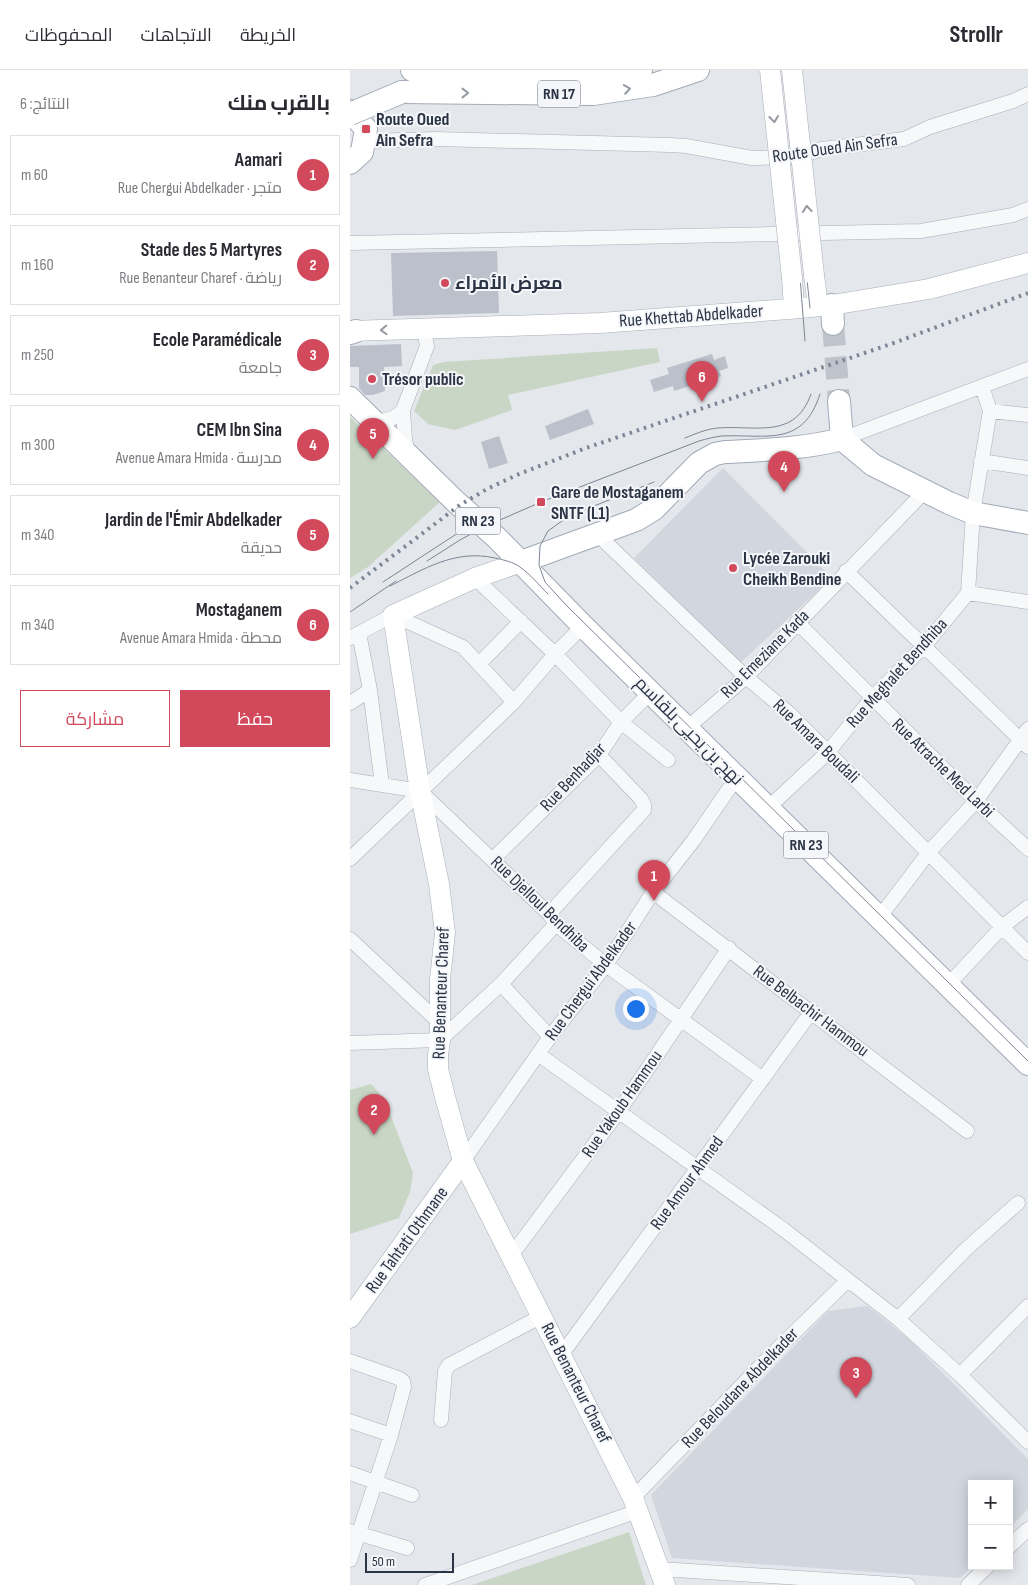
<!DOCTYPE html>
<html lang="ar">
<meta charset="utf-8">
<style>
body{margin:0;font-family:"Sofia Sans Condensed",Cairo,sans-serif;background:#f7f7f7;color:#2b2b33;direction:rtl}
.controls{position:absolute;right:15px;bottom:15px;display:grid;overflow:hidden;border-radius:0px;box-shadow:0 2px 12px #0003}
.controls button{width:45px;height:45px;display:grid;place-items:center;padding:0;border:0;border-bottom:1px solid #e1e1e2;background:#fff;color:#2b2b33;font:25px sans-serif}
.scale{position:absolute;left:15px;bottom:12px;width:89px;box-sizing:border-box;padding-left:5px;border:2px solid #2b3445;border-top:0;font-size:14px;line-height:18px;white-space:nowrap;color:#2b3445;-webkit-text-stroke:4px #f4f6f9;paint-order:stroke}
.you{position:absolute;left:285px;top:938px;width:18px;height:18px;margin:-12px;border:4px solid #fff;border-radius:50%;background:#1a73e8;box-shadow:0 0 0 8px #1a73e833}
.badge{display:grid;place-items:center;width:32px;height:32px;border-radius:50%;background:#d1495b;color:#fff;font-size:16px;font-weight:700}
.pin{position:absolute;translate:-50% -41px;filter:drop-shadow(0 1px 2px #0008)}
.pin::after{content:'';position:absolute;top:26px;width:18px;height:15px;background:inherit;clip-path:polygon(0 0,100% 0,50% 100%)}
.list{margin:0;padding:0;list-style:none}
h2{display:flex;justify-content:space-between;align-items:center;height:65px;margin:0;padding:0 20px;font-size:21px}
h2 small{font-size:16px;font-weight:400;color:#7c7c81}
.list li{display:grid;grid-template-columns:32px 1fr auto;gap:15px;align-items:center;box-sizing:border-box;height:80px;margin:0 10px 10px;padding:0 10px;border:1px solid #e1e1e2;border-radius:0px}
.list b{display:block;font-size:19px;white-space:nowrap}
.list p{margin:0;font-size:16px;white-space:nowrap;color:#7c7c81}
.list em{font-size:16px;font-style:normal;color:#7c7c81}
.actions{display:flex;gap:10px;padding:15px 20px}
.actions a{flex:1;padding:11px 0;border:1px solid #d1495b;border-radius:0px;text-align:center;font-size:18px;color:#d1495b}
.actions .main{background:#d1495b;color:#fff}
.map{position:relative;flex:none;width:678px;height:1515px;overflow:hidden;direction:ltr}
header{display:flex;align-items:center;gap:30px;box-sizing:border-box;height:70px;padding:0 25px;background:#fff;border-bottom:1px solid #e1e1e2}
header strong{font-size:24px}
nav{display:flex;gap:28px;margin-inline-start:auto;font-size:18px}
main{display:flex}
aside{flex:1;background:#fff}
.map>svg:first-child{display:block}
</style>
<header>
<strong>Strollr</strong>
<nav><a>الخريطة</a><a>الاتجاهات</a><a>المحفوظات</a></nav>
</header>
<main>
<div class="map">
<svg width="678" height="1515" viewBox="0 0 678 1515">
<rect width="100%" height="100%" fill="#e4e7ec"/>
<path fill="#d2d6de" d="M373,398L482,508L390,593L284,488Z
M517,1236L558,1268L678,1389V1439L659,1458V1414H622V1496L610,1508L322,1488L301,1425L478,1241Z"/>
<path fill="#c9d6c5" d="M307,278L310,292L158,325L162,340L105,360L78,354L64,341L83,295L94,292Z
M0,347L90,432L18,497L0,508Z
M21,1014L34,1028L63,1103L60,1122L49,1148L0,1164V1020Z
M279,1462L296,1515H122Z"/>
<path fill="#bbc0ca" d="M147,181L149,243L43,246L41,183Z
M51,274L52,296L34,297L35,321L23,325H15L9,318V297H0V276Z
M362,284L364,290L375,286L378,298L369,301L371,306L324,321L323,316L304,322L300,310L319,304L317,298Z
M238,339L244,354L200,370L195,356Z
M149,366L158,393L139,399L131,372Z"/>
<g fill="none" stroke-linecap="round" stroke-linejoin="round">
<path stroke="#bfc3cb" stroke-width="22" stroke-dasharray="22 11" stroke-linecap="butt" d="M483,254L489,331"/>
<g stroke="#a9aeb7" stroke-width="15">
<path id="minor" d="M15,71L86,69L320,75L336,76L402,88L447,87L472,79L554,69L580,57L663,31L678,24
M0,173L571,161L663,145L678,139
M640,341L678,345
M20,349C33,353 44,350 53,340
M492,369L678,299
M58,384L55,369L53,340L77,276L75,266L69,259
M631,391L678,398
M248,465L396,607L439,643L678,883
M496,501L678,677
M125,508L205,584L271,652L318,690
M618,523L678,532
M447,552L626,731L678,779
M9,563L20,620L32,715
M0,568L43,545L113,577L164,632
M129,594L171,551
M0,633L20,620
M337,658L396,607L575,421
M0,710L70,721
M70,721L199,844L206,854L256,895L413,1009
M418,738L478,682L522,628L575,575L618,523L623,443L640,341L632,316
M0,789L164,632L205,584L233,556
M143,789L249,685L271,652L300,623
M303,822L617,1061
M199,844L294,740V735L291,729L249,685
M529,848L579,782L626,731L678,659
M0,869L90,953
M151,914L200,967
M598,915L652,857L678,837
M0,973L90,970L151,914L206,854
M188,984L433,1159L498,1210L548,1249L610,1305L678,1372
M113,1091L200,967L256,895L303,822L343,771L387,707
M160,1187L269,1041L379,878
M548,1249L615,1180L668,1133
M212,1284L462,941
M0,1291L48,1308L53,1311L54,1317L41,1365L0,1490
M610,1305L678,1236
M91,1350L95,1301L99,1295L192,1246
M0,1351L41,1365
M0,1403L62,1425
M283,1428L417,1289L498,1210
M0,1461L57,1478
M659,1477L678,1459
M310,1499L558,1515
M75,1515L288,1441
M618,1515L638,1496"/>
</g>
<g stroke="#a9aeb7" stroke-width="21">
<path id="secondary" d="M464,205L468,236
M442,208L444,238
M0,261L250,253L439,239L482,235L579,219L678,193
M171,492L125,508L43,545L70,721L89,814L95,863L90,909V970L88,985V999L95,1027L113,1091L283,1428L315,1515
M0,1248L113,1091"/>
</g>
<g stroke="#a3abb8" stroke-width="24">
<path id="primary" d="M62,0L67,2L196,7H249L291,0
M52,22L243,24L303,15L348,0
M0,41L16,59L12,82L0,93
M482,235L483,254
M0,263L6,261
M0,328L106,432L147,468L233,556L678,994
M489,331L492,369
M171,492L286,450L304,439L349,393L365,384L375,382C414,380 454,379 492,369L523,395L599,433L623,443L678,453"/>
</g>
<use href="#minor" stroke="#f7f8fa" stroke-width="14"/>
<use href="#secondary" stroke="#fff" stroke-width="20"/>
<use href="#primary" stroke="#fff" stroke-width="22"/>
<path stroke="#7d8696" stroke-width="1" d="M427,0L450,207L455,271
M454,181L460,238
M335,368C345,364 356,359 368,358C406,355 445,370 461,324
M304,412L219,446L198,461L190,476L189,495L195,512L217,536L678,991
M77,491L110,470L134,457L191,432L349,371C356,369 364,367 371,366C416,364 453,378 470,324
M33,512L111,461
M40,516C74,499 105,479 145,488C154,490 163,492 170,497C180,504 189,515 198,524
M0,542L46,511"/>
<path stroke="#7d8696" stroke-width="4" stroke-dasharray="2.5 5" stroke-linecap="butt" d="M0,518L110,435L137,419L169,404L236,378L541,274L678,223"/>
<g stroke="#a9aeb7" stroke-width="21" stroke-linecap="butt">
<path id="secondary-bridge" d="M420,0L442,208
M442,0L464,205"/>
</g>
<g stroke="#a3abb8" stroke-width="24" stroke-linecap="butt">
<path id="primary-bridge" d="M0,44L52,22"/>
</g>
<use href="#secondary-bridge" stroke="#fff" stroke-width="20"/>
<use href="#primary-bridge" stroke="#fff" stroke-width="22"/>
</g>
<defs><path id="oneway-chevron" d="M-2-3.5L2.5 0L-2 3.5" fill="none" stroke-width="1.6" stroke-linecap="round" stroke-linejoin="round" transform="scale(1.25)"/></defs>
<g stroke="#959aa2">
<use href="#oneway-chevron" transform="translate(277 19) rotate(-9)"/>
<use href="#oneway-chevron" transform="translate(115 23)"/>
<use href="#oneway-chevron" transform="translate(424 49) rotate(84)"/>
<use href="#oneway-chevron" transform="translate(457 139) rotate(-96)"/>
<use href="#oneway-chevron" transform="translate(34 260) rotate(178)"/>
</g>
<g fill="#d1495b" stroke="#f4f6f9" stroke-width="2">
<rect x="11" y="54" width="10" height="10" rx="2.5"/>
<circle cx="95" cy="213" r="5"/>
<circle cx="22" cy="309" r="5"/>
<rect x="186" y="427" width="10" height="10" rx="2.5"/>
<circle cx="383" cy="498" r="5"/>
</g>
<g text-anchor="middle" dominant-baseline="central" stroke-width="4" stroke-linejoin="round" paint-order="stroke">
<g fill="#f4f6f9" stroke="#676e7b" stroke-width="1">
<rect x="188" y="10.5" width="42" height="27" rx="4"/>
<rect x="105.5" y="437.5" width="45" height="27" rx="4"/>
<rect x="433.5" y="761.5" width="45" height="27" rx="4"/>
</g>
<g font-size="16" font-weight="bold" fill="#2b3445">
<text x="209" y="24">RN 17</text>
<text x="128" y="451">RN 23</text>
<text x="456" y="775">RN 23</text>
</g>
<g font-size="18" font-weight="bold" fill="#2b3445" stroke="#f4f6f9" text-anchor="start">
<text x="26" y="49">Route Oued<tspan x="26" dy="21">Ain Sefra</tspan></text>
<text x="105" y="213">معرض الأمراء</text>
<text x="32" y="309">Trésor public</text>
<text x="201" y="422">Gare de Mostaganem<tspan x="201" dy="21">SNTF (L1)</tspan></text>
<text x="393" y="488">Lycée Zarouki<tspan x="393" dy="21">Cheikh Bendine</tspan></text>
</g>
<g font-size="18" fill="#2b3445" stroke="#f4f6f9">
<text transform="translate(485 78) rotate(-8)">Route Oued Ain Sefra</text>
<text transform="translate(341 246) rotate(-4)">Rue Khettab Abdelkader</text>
<text transform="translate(415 584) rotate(-45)">Rue Emeziane Kada</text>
<text transform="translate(547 603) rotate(-48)">Rue Meghalet Bendhiba</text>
<text transform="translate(339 661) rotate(45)">نهج بن يحيى بلقاسم</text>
<text transform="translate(466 671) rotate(44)">Rue Amara Boudali</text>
<text transform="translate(593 698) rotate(44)">Rue Atrache Med Larbi</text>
<text transform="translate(223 707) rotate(-47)">Rue Benhadjar</text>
<text transform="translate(190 834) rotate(44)">Rue Djelloul Bendhiba</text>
<text transform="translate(241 911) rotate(-54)">Rue Chergui Abdelkader</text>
<text transform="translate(91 923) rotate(-88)">Rue Benanteur Charef</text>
<text transform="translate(461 941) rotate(37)">Rue Belbachir Hammou</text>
<text transform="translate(272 1034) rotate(-55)">Rue Yakoub Hammou</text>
<text transform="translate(337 1113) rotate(-54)">Rue Amour Ahmed</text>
<text transform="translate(57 1170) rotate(-54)">Rue Tahtati Othmane</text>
<text transform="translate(226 1313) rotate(63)">Rue Benanteur Charef</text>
<text transform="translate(390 1318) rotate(-46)">Rue Beloudane Abdelkader</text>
</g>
</g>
</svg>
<div class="controls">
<button>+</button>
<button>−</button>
</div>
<div class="scale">50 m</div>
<div class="you"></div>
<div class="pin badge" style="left:304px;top:831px">1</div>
<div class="pin badge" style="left:24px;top:1065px">2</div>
<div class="pin badge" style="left:506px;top:1328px">3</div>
<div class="pin badge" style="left:434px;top:422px">4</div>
<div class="pin badge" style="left:23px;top:389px">5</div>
<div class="pin badge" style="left:352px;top:332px">6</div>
</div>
<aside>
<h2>بالقرب منك<small>النتائج: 6</small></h2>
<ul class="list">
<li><span class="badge">1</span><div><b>Aamari</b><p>متجر · Rue Chergui Abdelkader</p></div><em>60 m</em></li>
<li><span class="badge">2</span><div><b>Stade des 5 Martyres</b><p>رياضة · Rue Benanteur Charef</p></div><em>160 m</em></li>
<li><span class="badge">3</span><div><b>Ecole Paramédicale</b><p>جامعة</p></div><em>250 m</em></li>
<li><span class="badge">4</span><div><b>CEM Ibn Sina</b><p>مدرسة · Avenue Amara Hmida</p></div><em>300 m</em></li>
<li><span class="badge">5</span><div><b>Jardin de l'Émir Abdelkader</b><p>حديقة</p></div><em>340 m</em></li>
<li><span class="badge">6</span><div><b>Mostaganem</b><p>محطة · Avenue Amara Hmida</p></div><em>340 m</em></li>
</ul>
<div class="actions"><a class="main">حفظ</a><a>مشاركة</a></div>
</aside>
</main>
